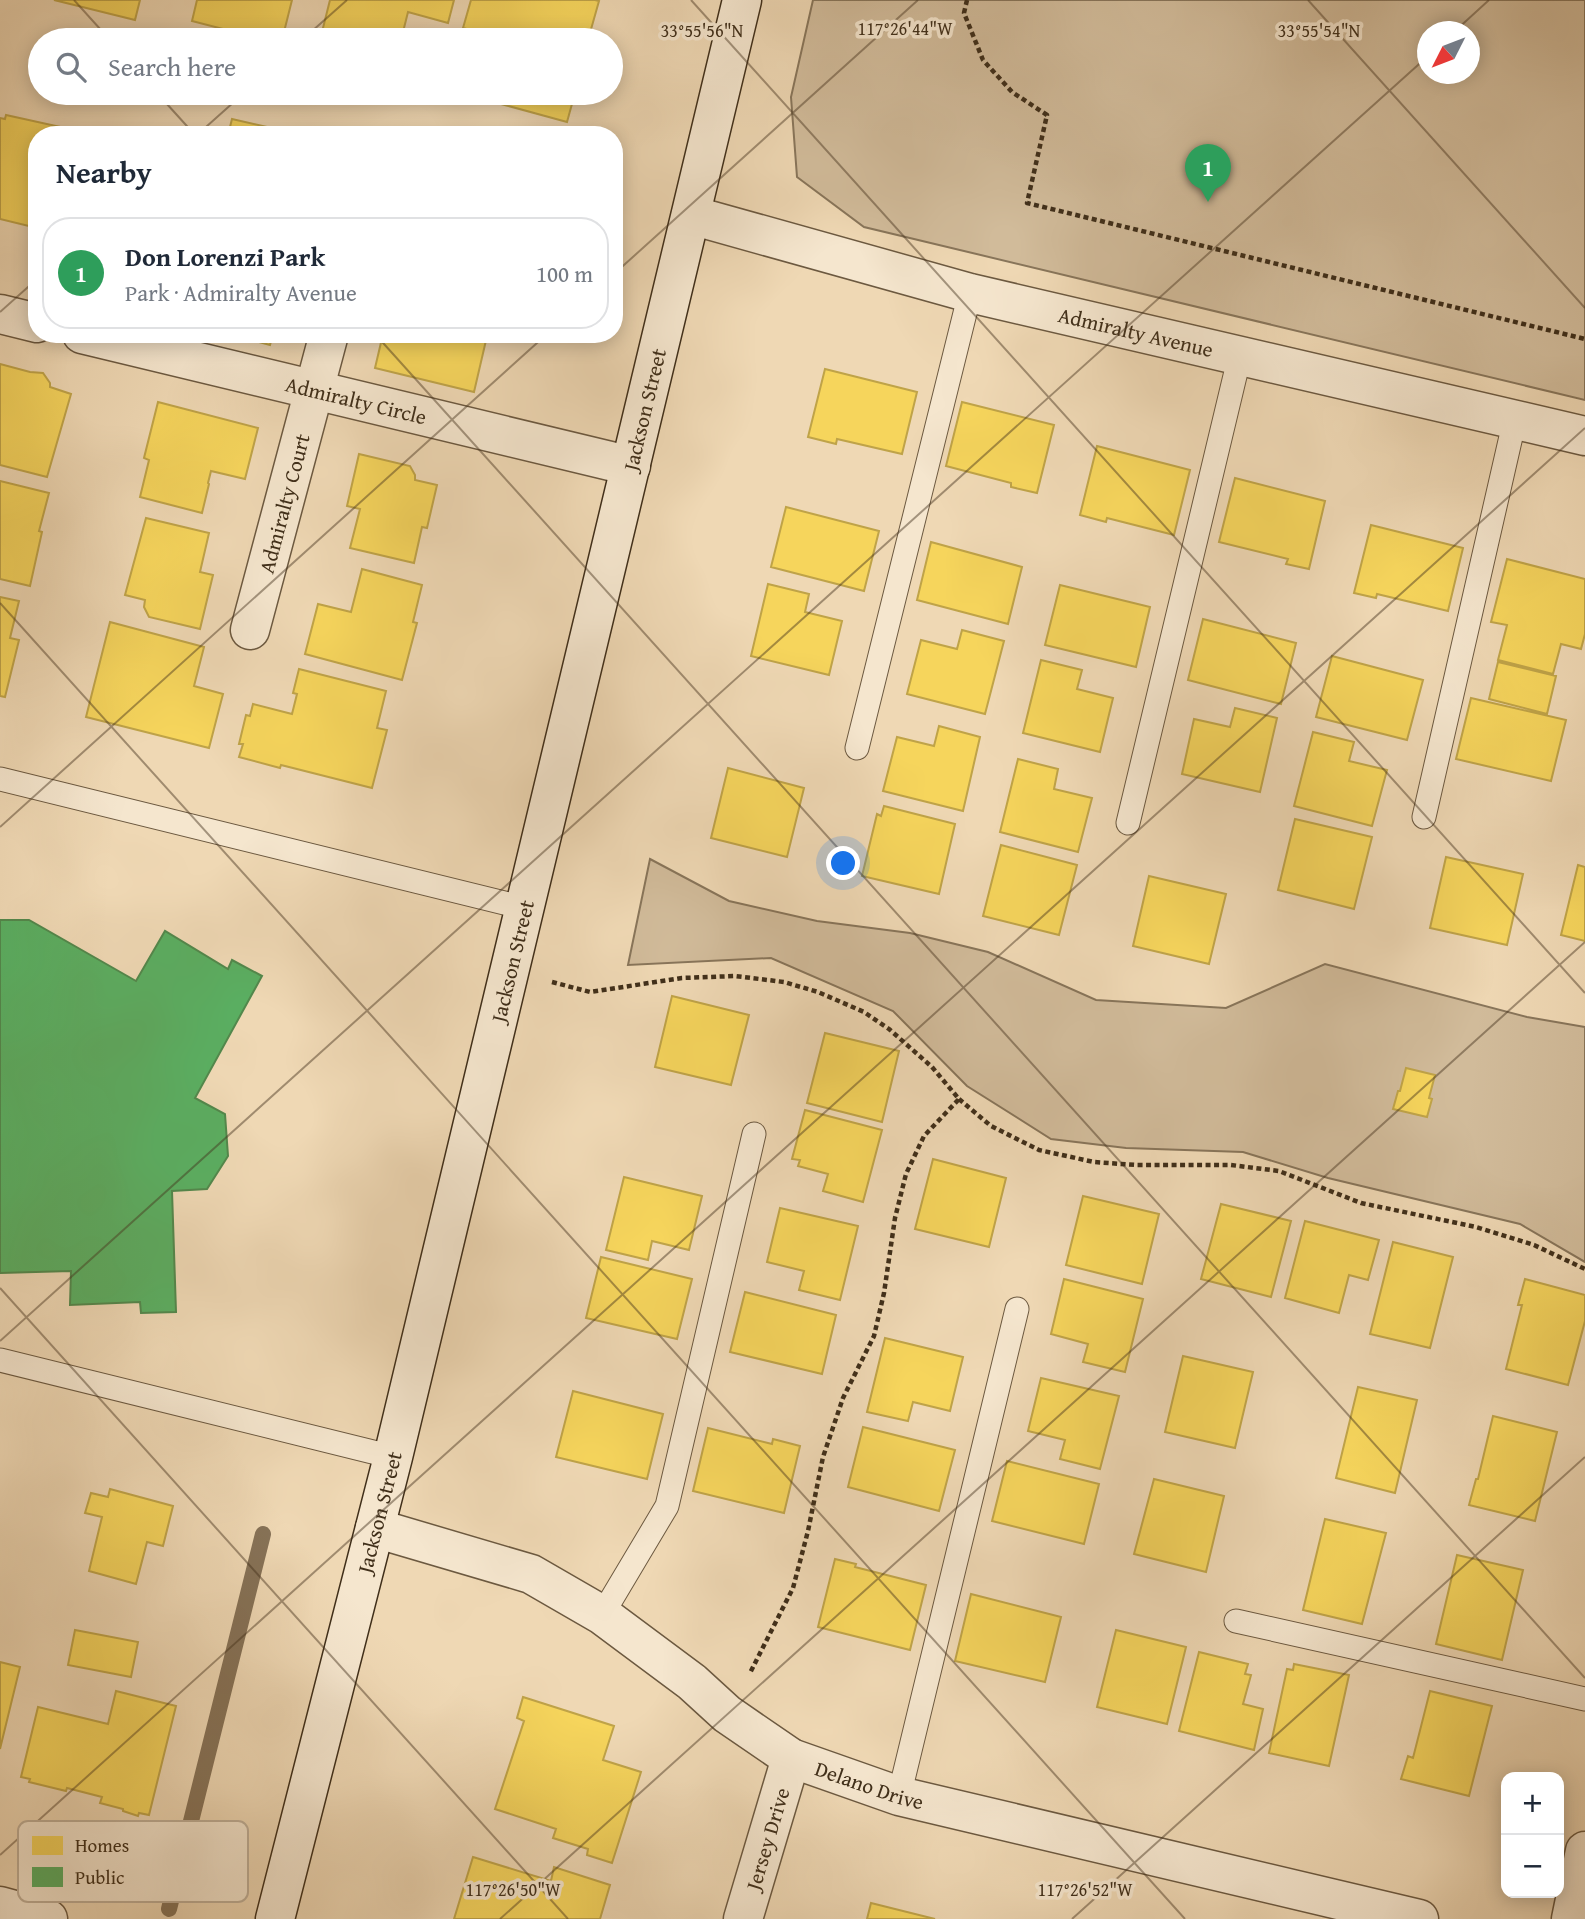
<!DOCTYPE html>
<meta charset="utf-8">
<style>
body{margin:0;font-family:"Gentium Book Plus",serif;background:#f2f2f3;color:#1f2937}
.controls{position:absolute;right:21px;bottom:21px;display:grid;overflow:hidden;border-radius:14px;box-shadow:0 4px 18px #0003}
.controls button{width:63px;height:63px;display:grid;place-items:center;padding:0;border:0;border-bottom:2px solid #e0e1e3;background:#fff;color:#1f2937;font:35px sans-serif}
.compass{position:absolute;left:1417px;top:21px;width:63px;height:63px;border-radius:50%;background:#fff;box-shadow:0 4px 18px #0003;rotate:228deg}
.you{position:absolute;left:844px;top:864px;width:24px;height:24px;margin:-18px;border:5px solid #fff;border-radius:50%;background:#1a73e8;box-shadow:0 0 0 10px #1a73e833}
.badge{display:grid;place-items:center;width:46px;height:46px;border-radius:50%;background:#0f766e;color:#fff;font-size:23px;font-weight:700}
.pin{position:absolute;translate:-50% -58px;filter:drop-shadow(0 2px 4px #0008)}
.pin::after{content:'';position:absolute;top:37px;width:24px;height:21px;background:inherit;clip-path:polygon(0 0,100% 0,50% 100%)}
.list{margin:0;padding:0;list-style:none}
h2{display:flex;justify-content:space-between;align-items:center;height:91px;margin:0;padding:0 28px;font-size:30px}
h2 small{font-size:23px;font-weight:400;color:#747a83}
.list li{display:grid;grid-template-columns:46px 1fr auto;gap:21px;align-items:center;box-sizing:border-box;height:112px;margin:0 14px 14px;padding:0 14px;border:2px solid #e0e1e3;border-radius:28px}
.list b{display:block;font-size:26px;white-space:nowrap}
.list p{margin:0;font-size:23px;white-space:nowrap;color:#747a83}
.list em{font-size:23px;font-style:normal;color:#747a83}
.icon{flex:none;width:38px;height:38px;fill:none;stroke:currentColor;stroke-width:2;stroke-linecap:round;stroke-linejoin:round}
.map{position:relative;flex:none;width:1585px;height:1919px;overflow:hidden}
.search{position:absolute;background:#fff;box-shadow:0 4px 18px #0003;left:28px;top:28px;width:595px;height:77px;display:flex;align-items:center;gap:18px;box-sizing:border-box;padding:0 24px;border-radius:38px;color:#747a83;font-size:26px}
.panel{position:absolute;background:#fff;box-shadow:0 4px 18px #0003;left:28px;top:126px;width:595px;height:217px;border-radius:28px}
.map>svg:first-child{display:block}
</style>
<div class="map">
<svg width="1585" height="1919" viewBox="0 0 1585 1919">
<rect width="100%" height="100%" fill="#efd8b4"/>
<filter id="stains"><feTurbulence type="fractalNoise" baseFrequency=".00286" numOctaves="4"/><feColorMatrix values="0 0 0 0 .2 0 0 0 0 .09 0 0 0 0 .02 0 0 0 .5 -.17"/></filter>
<radialGradient id="worn" r=".72"><stop offset=".6" stop-color="#630" stop-opacity="0"/><stop offset="1" stop-color="#630" stop-opacity=".3"/></radialGradient>
<path fill="#d1bb9a" stroke="#88755a" stroke-width="2" fill-rule="evenodd" d="M813,0H1585V400L864,227L797,177L791,97ZM1428,32H1470V74H1428Z
M650,859L729,901L817,921L910,933L988,952L1096,1000L1226,1008L1325,964L1527,1017L1585,1027V1262L1520,1224L1328,1178L1243,1152L1126,1148L1051,1139L967,1086L893,1011L771,958L628,965Z"/>
<path fill="#f6d55c" stroke="#bfa348" stroke-width="2" d="M54,0H140L135,20Z
M197,0H292L282,40H266L192,21Z
M330,0H454L448,23L408,12L401,40H320Z
M471,0H595L599,1L588,40H507L463,28Z
M493,93H575L567,122L490,101Z
M6,115L65,128L63,135H37V228L0,219V118L5,119Z
M232,119L302,135H228Z
M81,130L100,135H79Z
M228,334H273L270,345Z
M383,334H483L487,336L474,392L375,368Z
M0,364L30,372L43,373L50,383V387L71,394L47,477L0,465Z
M825,369L917,392L902,454L837,439L836,444L808,437Z
M158,402L258,428L245,479L211,471L208,483L209,484L202,513L140,497L149,460L144,458Z
M962,402L1054,425L1037,493L1011,487V483L946,466Z
M1097,446L1190,470L1174,535L1107,518L1106,522L1080,515Z
M359,454L410,466L415,475V480L437,485L427,528L422,527L414,563L350,548L360,509L347,506Z
M1235,478L1325,501L1309,569L1286,564L1288,559L1219,542Z
M0,481L49,493L39,531L42,532L30,586L0,579Z
M786,507L879,531L864,591L771,567Z
M146,518L209,533L200,572L213,575L200,629L149,617L144,607L145,600L125,595Z
M1371,525L1463,548L1448,611L1377,594L1376,598L1354,593Z
M931,542L1022,567L1008,624L917,600Z
M1507,559L1585,579V634L1581,649L1561,644L1553,674L1498,660L1507,625L1491,622Z
M362,569L422,585L413,622L417,623L402,680L305,654L318,604L351,612Z
M768,584L809,594L805,612L842,621L829,675L751,656Z
M1060,585L1150,607L1136,667L1045,645Z
M0,597L19,601L10,638L19,640L5,697L0,696Z
M1203,619L1296,643L1281,704L1188,680Z
M110,622L204,647L194,686L223,694L209,748L86,717Z
M962,630L1004,641L985,714L907,694L921,640L957,649Z
M1332,656L1423,680L1407,740L1316,717Z
M1041,660L1082,670L1077,689L1113,698L1100,752L1023,733Z
M1498,662L1556,676L1547,714L1489,699Z
M299,669L386,691L377,728L387,730L372,788L281,765L280,768L239,757L243,744H239L246,715L250,716L253,704L292,714L297,694L293,693Z
M1471,698L1566,720L1551,781L1456,759Z
M1235,708L1277,718L1260,792L1182,774L1194,719L1230,727Z
M939,726L980,737L963,811L883,791L897,737L934,746Z
M1313,732L1354,742L1349,761L1387,770L1372,826L1294,806Z
M1018,759L1058,769L1054,789L1092,798L1078,852L1000,832Z
M728,768L804,788L787,857L711,838Z
M884,806L955,824L939,894L862,876L877,814L881,816Z
M1295,819L1372,837L1354,909L1278,890Z
M1001,845L1077,865L1059,935L983,916Z
M1446,857L1523,874L1507,945L1430,928Z
M1578,865L1585,867V941L1561,935Z
M1149,876L1226,894L1209,964L1133,946Z
M672,996L749,1015L731,1085L655,1067Z
M825,1033L899,1051L882,1122L807,1103Z
M1406,1068L1435,1075L1429,1098L1432,1099L1427,1117L1393,1109L1398,1091H1400Z
M805,1110L882,1130L863,1202L823,1191L828,1174L798,1166L800,1160L792,1159Z
M933,1159L1006,1178L989,1247L915,1229Z
M624,1177L702,1196L689,1250L652,1241L648,1260L606,1250Z
M1083,1196L1159,1214L1142,1284L1066,1265Z
M1221,1204L1291,1221L1271,1297L1201,1279Z
M780,1208L858,1226L840,1300L799,1290L804,1271L767,1262Z
M1305,1221L1379,1240L1368,1280L1349,1275L1339,1313L1285,1298Z
M1393,1242L1453,1257L1430,1348L1370,1334Z
M601,1257L692,1279L677,1339L586,1318Z
M1064,1279L1143,1299L1125,1372L1083,1362L1088,1344L1051,1334Z
M1525,1279L1585,1295V1321L1568,1385L1506,1369L1522,1305H1518Z
M745,1292L836,1315L822,1374L730,1352Z
M885,1338L963,1357L950,1411L913,1402L908,1421L867,1412Z
M1183,1356L1253,1372L1235,1448L1165,1432Z
M1041,1378L1119,1396L1100,1469L1060,1459L1065,1440L1028,1431Z
M1358,1387L1417,1400L1395,1493L1336,1478Z
M573,1391L663,1414L647,1479L556,1457Z
M1493,1416L1557,1432L1535,1521L1469,1505L1476,1479H1478Z
M863,1427L955,1450L939,1511L848,1487Z
M708,1428L772,1444L773,1439L800,1446L784,1513L693,1491Z
M1007,1461L1099,1484L1084,1544L992,1521Z
M1154,1479L1224,1496L1206,1572L1134,1554Z
M110,1489L173,1506L163,1546L147,1542L136,1584L89,1571L102,1517L85,1513L91,1493L108,1497Z
M1325,1519L1386,1533L1362,1624L1303,1610Z
M1457,1555L1523,1570L1502,1660L1436,1644Z
M835,1559L856,1564L855,1567L926,1585L910,1650L818,1627Z
M971,1594L1061,1617L1045,1682L955,1661Z
M75,1630L138,1642L131,1677L68,1665Z
M1116,1630L1186,1647L1167,1724L1097,1707Z
M1199,1652L1248,1664L1245,1674L1251,1675L1243,1704L1263,1709L1254,1750L1179,1731Z
M0,1662L20,1667L0,1749Z
M1294,1664L1349,1675L1329,1766L1269,1753L1287,1669L1293,1670Z
M116,1691L176,1706L149,1815L139,1813L138,1816L123,1811V1809L100,1803L102,1797L67,1788L66,1791L29,1782L30,1779L21,1777L38,1707L108,1724Z
M1430,1691L1492,1706L1469,1796L1401,1779L1408,1756L1413,1758Z
M523,1697L614,1726L603,1760L641,1772L612,1863L587,1855L588,1849L553,1838L556,1829L495,1809L524,1721L517,1718Z
M473,1857L551,1881L554,1867L610,1885L600,1919H454Z
M871,1903L935,1919H867Z"/>
<path fill="#5aae61" stroke="#52884c" stroke-width="2" d="M0,920H29L136,981L165,931L228,969L232,960L262,976L195,1098L225,1114L228,1156L207,1189L172,1191L176,1312L141,1313L140,1302L70,1305L71,1271L0,1273Z"/>
<g fill="none" stroke-linecap="round" stroke-linejoin="round">
<path stroke="#867257" stroke-width="16" d="M169,1909L263,1534"/>
<g stroke="#6c5940" stroke-width="25">
<path id="lane" d="M857,748L970,293
M0,779L525,908
M1424,817L1515,419
M1128,823L1240,355
M0,1360L393,1457
M602,1615L667,1506L754,1134
M1236,1621L1585,1699
M899,1796L1017,1309"/>
</g>
<g stroke="#6c5940" stroke-width="41">
<g id="street">
<path id="s1" d="M691,215L970,293L1585,436"/>
<path d="M0,314L37,323"/>
<path id="s2" d="M82,334L631,466"/>
<path id="s3" d="M250,630L329,334"/>
<path id="s4" d="M375,1528L531,1574L602,1615L692,1682L727,1714L791,1758L899,1796L1419,1919"/>
<path d="M0,1906L48,1919"/>
<path id="s5" d="M743,1919L791,1758"/>
<path d="M1571,1919L1585,1851"/>
</g>
</g>
<g stroke="#402f1a" stroke-width="41">
<g id="secondary">
<path id="s6" d="M275,1919L393,1457L742,0"/>
</g>
</g>
<path stroke="#402f1a" stroke-width="4.5" stroke-dasharray="5 3.5" stroke-linecap="butt" d="M967,0L964,13L983,60L1012,92L1047,115L1027,203L1585,339
M552,982L590,992L682,978L735,976L784,982L818,992L864,1012L889,1029L932,1067L959,1099L924,1136L906,1174L895,1218L884,1293L874,1336L843,1398L823,1457L808,1531L793,1588L750,1673
M959,1099L991,1126L1039,1150L1094,1162L1136,1165H1231L1279,1171L1361,1203L1476,1227L1534,1245L1585,1269"/>
<use href="#lane" stroke="#f5e6ce" stroke-width="23"/>
<use href="#street" stroke="#f5e6ce" stroke-width="38"/>
<use href="#secondary" stroke="#f5e6ce" stroke-width="38"/>
</g>
<path fill="none" stroke="#402f1a" stroke-width="2" stroke-opacity="0.45" d="M74,0L110,40M691,0L1585,993M1308,0L1585,308M1454,32L1489,0M302,40L347,0M157,93L195,135M197,135L244,93M614,274L918,0M0,312L37,279M375,334L1585,1678M0,603L1185,1919M0,827L547,334M0,1288L568,1919M0,1341L1428,56M0,1855L1585,428M500,1919L1585,942M1072,1919L1585,1457"/>
<g text-anchor="middle" dominant-baseline="central" stroke-width="7" stroke-linejoin="round" paint-order="stroke">
<g font-size="21" fill="#402f1a" stroke="#f5e6ce">
<text stroke="none"><textPath href="#s1" startOffset="460">Admiralty Avenue</textPath></text>
<text stroke="none"><textPath href="#s2" startOffset="282">Admiralty Circle</textPath></text>
<text stroke="none"><textPath href="#s6" startOffset="1554">Jackson Street</textPath></text>
<text stroke="none"><textPath href="#s3" startOffset="131">Admiralty Court</textPath></text>
<text stroke="none"><textPath href="#s6" startOffset="987">Jackson Street</textPath></text>
<text stroke="none"><textPath href="#s6" startOffset="420">Jackson Street</textPath></text>
<text stroke="none"><textPath href="#s4" startOffset="565">Delano Drive</textPath></text>
<text stroke="none"><textPath href="#s5" startOffset="84">Jersey Drive</textPath></text>
</g>
</g>
<rect x="18" y="1821" width="230" height="81" rx="10" fill="#f5e6ce" stroke="#bfaf98" stroke-width="2"/>
<rect x="32" y="1836" width="31" height="19" fill="#f6d55c"/>
<rect x="32" y="1867" width="31" height="20" fill="#5aae61"/>
<g font-size="19" fill="#402f1a">
<text x="75" y="1852">Homes</text>
<text x="75" y="1884">Public</text>
</g>
<g font-size="18" text-anchor="middle" fill="#402f1a" stroke="#f5e6ce" stroke-width="7" stroke-linejoin="round" paint-order="stroke">
<text x="905" y="35">117°26'44"W</text>
<text x="702" y="37">33°55'56"N</text>
<text x="1319" y="37">33°55'54"N</text>
<text x="513" y="1896">117°26'50"W</text>
<text x="1085" y="1896">117°26'52"W</text>
</g>
<rect width="100%" height="100%" filter="url(#stains)"/>
<rect width="100%" height="100%" fill="url(#worn)"/>
</svg>
<div class="controls">
<button>+</button>
<button>−</button>
</div>
<svg class="compass" viewBox="-18 -18 36 36"><path d="M0-13l5 13h-10z" fill="#e53935"/><path d="M0 13l5-13h-10z" fill="#747a83"/></svg>
<div class="you"></div>
<div class="pin badge" style="left:1208px;top:202px;background:#2e9e5b">1</div>
<div class="search"><svg class="icon" aria-label="search" viewBox="0 0 24 24"><circle cx="10" cy="10" r="6"/><path d="M15 15l6 6"/></svg>Search here</div>
<section class="panel">
<h2>Nearby<small></small></h2>
<ul class="list">
<li><span class="badge" style="background:#2e9e5b">1</span><div><b>Don Lorenzi Park</b><p>Park · Admiralty Avenue</p></div><em>100 m</em></li>
</ul>
</section>
</div>
